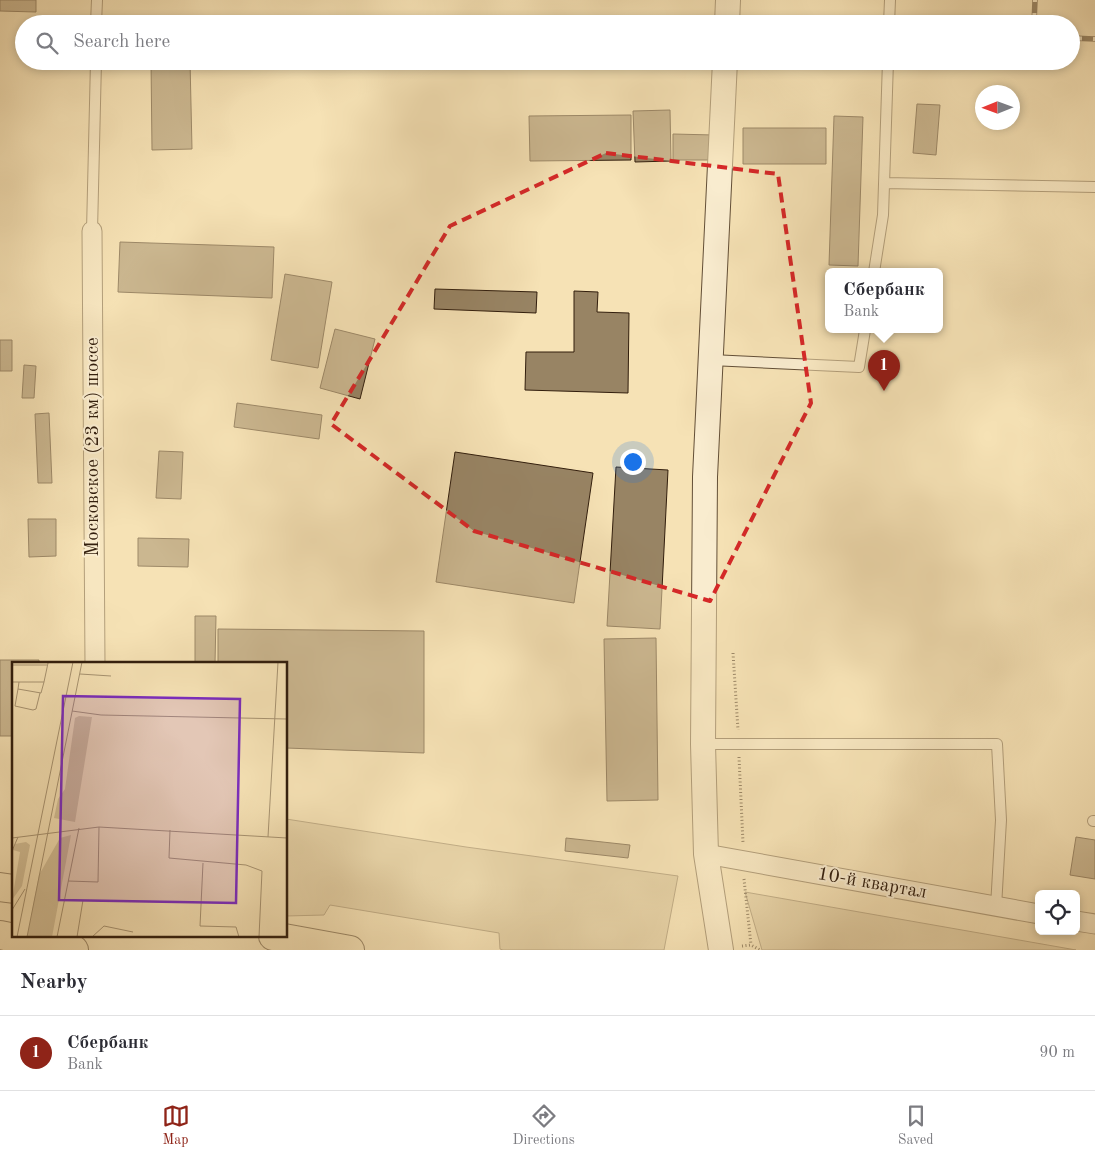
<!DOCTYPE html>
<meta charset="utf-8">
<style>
body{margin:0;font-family:"Old Standard TT",serif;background:#f2f2f3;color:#2b2b33}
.controls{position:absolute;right:15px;bottom:15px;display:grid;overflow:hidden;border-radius:8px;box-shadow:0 2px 8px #0003}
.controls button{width:45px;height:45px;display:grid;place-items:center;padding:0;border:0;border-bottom:1px solid #e1e1e2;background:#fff;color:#2b2b33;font:25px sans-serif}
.compass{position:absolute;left:975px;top:85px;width:45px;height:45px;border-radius:50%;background:#fff;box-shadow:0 2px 8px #0003;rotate:269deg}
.you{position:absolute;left:632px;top:461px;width:18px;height:18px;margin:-12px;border:4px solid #fff;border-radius:50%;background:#1a73e8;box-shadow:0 0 0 8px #1a73e833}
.badge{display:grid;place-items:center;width:32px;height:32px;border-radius:50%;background:#8f2418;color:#fff;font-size:16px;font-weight:700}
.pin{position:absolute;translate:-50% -41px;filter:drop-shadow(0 1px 2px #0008)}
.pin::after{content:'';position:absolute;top:26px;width:18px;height:15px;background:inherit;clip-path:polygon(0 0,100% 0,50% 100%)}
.popup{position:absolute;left:825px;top:268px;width:118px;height:65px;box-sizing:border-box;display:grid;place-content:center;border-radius:8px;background:#fff;filter:drop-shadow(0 1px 4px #0005);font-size:16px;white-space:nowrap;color:#7c7c81}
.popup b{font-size:19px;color:#2b2b33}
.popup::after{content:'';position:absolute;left:50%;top:100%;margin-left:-10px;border:10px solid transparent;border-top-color:#fff}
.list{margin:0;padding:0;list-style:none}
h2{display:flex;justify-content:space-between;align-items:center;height:65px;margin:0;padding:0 20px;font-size:21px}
h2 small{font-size:16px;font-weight:400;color:#7c7c81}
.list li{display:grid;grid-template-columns:32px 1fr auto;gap:15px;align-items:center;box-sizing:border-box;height:75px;padding:0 20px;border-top:1px solid #e1e1e2}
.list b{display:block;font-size:19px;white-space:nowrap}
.list p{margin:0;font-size:16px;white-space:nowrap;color:#7c7c81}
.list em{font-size:16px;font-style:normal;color:#7c7c81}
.icon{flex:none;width:28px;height:28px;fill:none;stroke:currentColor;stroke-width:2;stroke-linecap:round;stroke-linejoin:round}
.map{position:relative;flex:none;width:1095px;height:950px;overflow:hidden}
.search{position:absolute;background:#fff;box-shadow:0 2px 8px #0003;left:15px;right:15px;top:15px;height:55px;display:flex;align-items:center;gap:12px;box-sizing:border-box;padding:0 18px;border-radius:28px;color:#7c7c81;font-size:19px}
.sheet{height:140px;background:#fff}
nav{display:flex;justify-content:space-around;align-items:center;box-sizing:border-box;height:70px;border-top:1px solid #e1e1e2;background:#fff;font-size:14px;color:#7c7c81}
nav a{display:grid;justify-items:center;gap:2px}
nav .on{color:#8f2418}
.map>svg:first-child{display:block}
</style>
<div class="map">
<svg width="1095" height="950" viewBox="0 0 1095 950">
<rect width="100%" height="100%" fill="#f6e2b5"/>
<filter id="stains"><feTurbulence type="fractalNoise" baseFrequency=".004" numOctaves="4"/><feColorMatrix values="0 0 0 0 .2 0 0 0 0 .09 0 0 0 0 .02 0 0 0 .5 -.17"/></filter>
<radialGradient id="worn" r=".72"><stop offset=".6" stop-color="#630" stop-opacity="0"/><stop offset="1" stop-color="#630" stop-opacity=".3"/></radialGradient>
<path fill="#d5c198" stroke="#847052" d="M286,819L466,847L678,876L664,950H503L500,949L499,933L330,905L324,915L286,916Z
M745,892L1076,950H762Z"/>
<path fill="#988464" stroke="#321e0d" d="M0,0H36V12L0,11Z
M151,61H190L192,149L152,150Z
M917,104L940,105L936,155L913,153Z
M670,110L671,161L635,162L633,111Z
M631,115V160L530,161L529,116Z
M834,116L863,117L858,266L829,265Z
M743,128H826V164H743Z
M673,134L714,135V160H673Z
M120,242L274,247L272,298L118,292Z
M285,274L332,282L318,368L271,360Z
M435,289L537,292L536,313L434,309Z
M574,291L598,292L597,312L629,313L628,393L525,390L526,352H574Z
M335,329L375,339L360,399L320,388Z
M0,340H12V371H0Z
M24,365L36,366L34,398H22Z
M237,403L322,415L319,439L234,427Z
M49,413L52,483H38L35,414Z
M159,451L183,452L181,499L156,498Z
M455,452L593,473L574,603L436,582Z
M616,467L668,470L660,629L607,626Z
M28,519H56V556L29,557Z
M138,538L189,539L188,567L138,566Z
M195,616H216L215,664H195Z
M218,629L424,631V753L286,748V664H218Z
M656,638L658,800L607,801L604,639Z
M0,660H39V664H14V736H0Z
M1076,837L1095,840V879L1070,875Z
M566,838L630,845L628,858L565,851Z"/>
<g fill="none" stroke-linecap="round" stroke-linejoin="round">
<g stroke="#634f37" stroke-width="12">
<path id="service" d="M96,24L97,0
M889,24L890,0
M884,183L1095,187
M92,231L96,61
M874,272L883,215L888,61
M711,360L859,367L865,330
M703,744H997L1001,820L996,907
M1093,821H1095"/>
</g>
<g stroke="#634f37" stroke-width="21">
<path id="minor" d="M92,231L95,664
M706,854L1039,914
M1076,921L1095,924"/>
</g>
<g stroke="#634f37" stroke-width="26">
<path id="tertiary" d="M727,24L728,0
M721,950L706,854L703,744L705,477L725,61"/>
</g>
<g stroke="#321e0d" stroke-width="30">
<path id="primary" d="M0,887L14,889
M0,935L74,950
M273,936L350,950"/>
</g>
<path stroke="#321e0d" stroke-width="3" stroke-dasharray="1 2.5" stroke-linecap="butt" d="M733,653L738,730
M739,757L743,843
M744,879L751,945
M742,946L751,945L760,950"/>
<use href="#service" stroke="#f9eccf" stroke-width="10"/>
<use href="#minor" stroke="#f9eccf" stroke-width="19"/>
<use href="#tertiary" stroke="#f9eccf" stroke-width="24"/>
<use href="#primary" stroke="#f6e2b5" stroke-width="28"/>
<g stroke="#321e0d" stroke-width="5.5">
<path id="rail" d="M1034,24L1035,0
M1071,38L1095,39"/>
</g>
<use href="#rail" stroke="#f9eccf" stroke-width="4" stroke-dasharray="11" stroke-linecap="butt"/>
</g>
<path d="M0 0H1095V950H0ZM606,153L778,174L811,403L710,601L474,531L331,424L450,226Z" fill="#f6e2b5" fill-opacity=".55" fill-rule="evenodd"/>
<path fill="none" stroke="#d62828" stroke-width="4" stroke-dasharray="10 6" stroke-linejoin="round" d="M606,153L778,174L811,403L710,601L474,531L331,424L450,226Z"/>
<g text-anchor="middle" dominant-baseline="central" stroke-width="4" stroke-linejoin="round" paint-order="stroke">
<g font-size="19" fill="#321e0d" stroke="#f9eccf">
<text transform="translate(93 447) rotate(-90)">Московское (23 км) шоссе</text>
<text transform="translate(872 884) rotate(10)">10-й квартал</text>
</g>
</g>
<g transform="translate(12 662)">
<rect width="275" height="275" fill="#f6e2b5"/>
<path d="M67,54L80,55L63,160L42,156L46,137L53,127L63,56ZM59,173L40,275H15L27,213L48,176ZM14,180L18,183L10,224L0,238L8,190L1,188L3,182Z" fill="#d5c198"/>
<path fill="none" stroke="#a89472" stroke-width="1" d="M0,3H35M68,12L99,14M0,20H32L29,31L6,27L7,20M32,20L36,1M6,27L3,44L21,48L24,47L28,31M60,49L89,53L275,57M158,168L157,196L234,203L250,209L247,275M256,175L266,0M0,176L87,165L275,176M0,189L6,175M191,201L188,264L224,265L227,275M56,219L86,220L87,165M0,248L13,227M5,275L61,0M15,275L70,0M45,275L67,166M65,275L71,238M80,275L92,264L121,270"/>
<path fill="#7b2cbf" fill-opacity="0.15" stroke="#7b2cbf" stroke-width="2.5" d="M51,34L228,37L224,241L47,238Z"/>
<rect width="275" height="275" fill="none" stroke="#321e0d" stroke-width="2.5"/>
</g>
<rect width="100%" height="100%" filter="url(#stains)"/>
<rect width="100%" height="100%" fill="url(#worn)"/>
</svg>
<div class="controls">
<button><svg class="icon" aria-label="locate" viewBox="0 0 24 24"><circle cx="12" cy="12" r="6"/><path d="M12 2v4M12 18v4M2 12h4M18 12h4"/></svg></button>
</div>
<svg class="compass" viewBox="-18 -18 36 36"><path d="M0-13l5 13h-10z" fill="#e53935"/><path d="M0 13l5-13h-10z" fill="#7c7c81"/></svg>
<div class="you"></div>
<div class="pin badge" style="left:884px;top:391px">1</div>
<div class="popup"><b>Сбербанк</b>Bank</div>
<div class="search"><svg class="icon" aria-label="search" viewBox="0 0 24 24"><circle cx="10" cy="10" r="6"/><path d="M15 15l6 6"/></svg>Search here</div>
</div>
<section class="sheet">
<h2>Nearby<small></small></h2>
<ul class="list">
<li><span class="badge">1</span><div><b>Сбербанк</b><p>Bank</p></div><em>90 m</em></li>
</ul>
</section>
<nav>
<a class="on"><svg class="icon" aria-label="map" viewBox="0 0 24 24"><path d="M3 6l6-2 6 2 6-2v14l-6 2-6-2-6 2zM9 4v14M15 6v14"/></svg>Map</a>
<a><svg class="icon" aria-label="directions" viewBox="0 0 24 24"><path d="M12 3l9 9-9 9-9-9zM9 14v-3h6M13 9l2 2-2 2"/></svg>Directions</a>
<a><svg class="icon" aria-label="saved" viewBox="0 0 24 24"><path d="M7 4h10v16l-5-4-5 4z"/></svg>Saved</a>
</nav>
